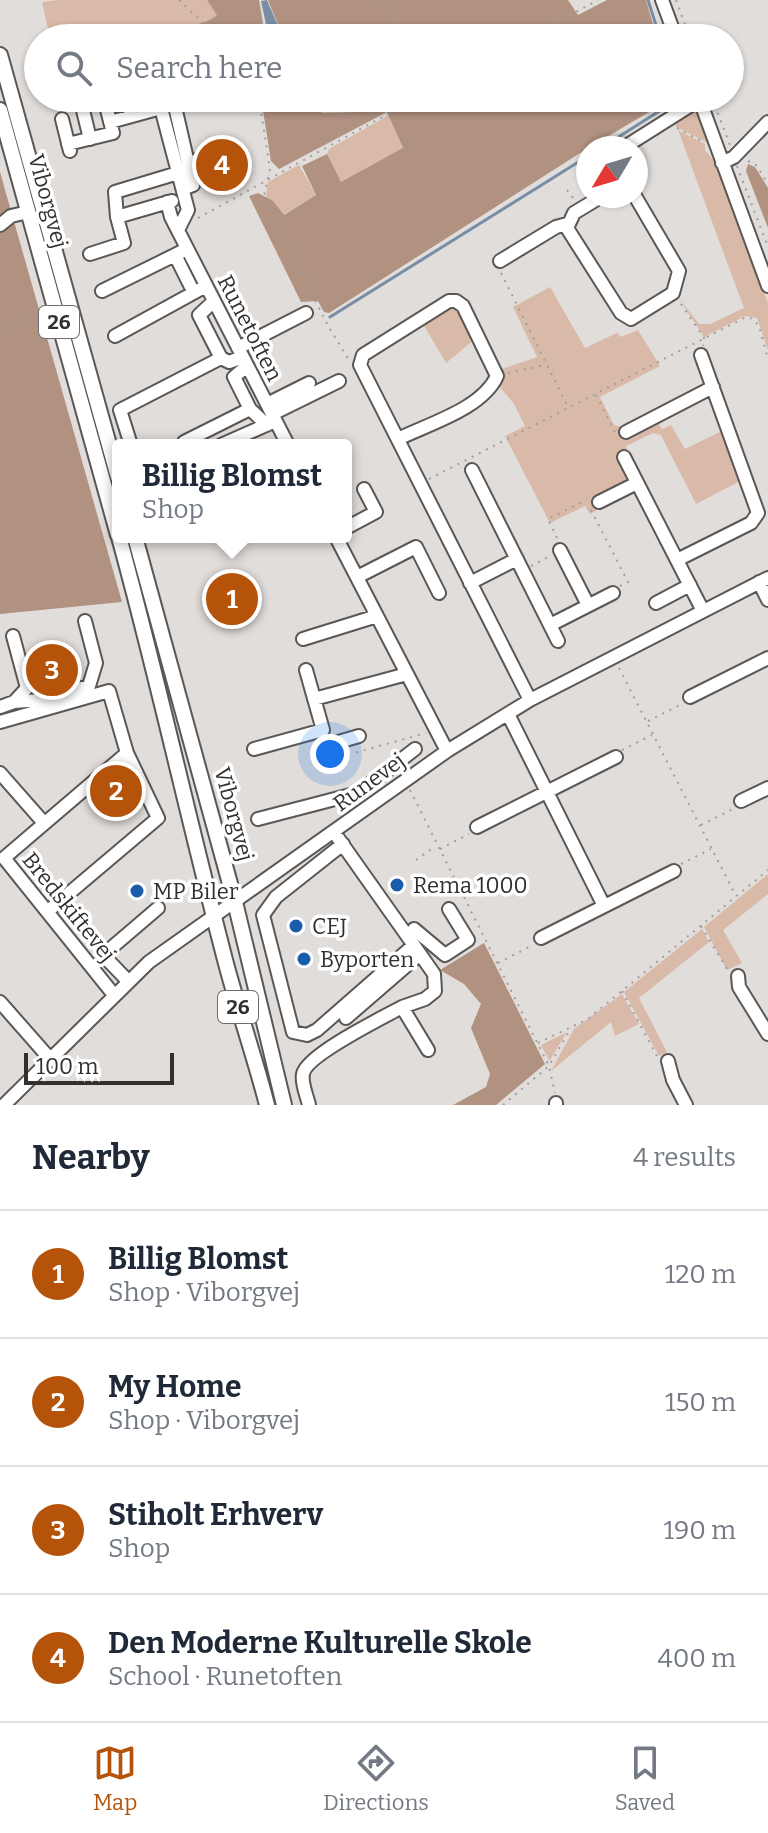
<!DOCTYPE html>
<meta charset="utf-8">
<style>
body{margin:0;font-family:Bitter,serif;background:#f2f2f3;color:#1f2937}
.compass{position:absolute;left:576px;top:136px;width:72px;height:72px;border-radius:50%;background:#fff;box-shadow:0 2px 6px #0004;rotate:232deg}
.scale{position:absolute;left:24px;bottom:20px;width:150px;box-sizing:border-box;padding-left:8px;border:4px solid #32302f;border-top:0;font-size:22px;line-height:28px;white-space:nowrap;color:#32302f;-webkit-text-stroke:6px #fff;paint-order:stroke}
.you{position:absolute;left:330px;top:754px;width:28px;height:28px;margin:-20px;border:6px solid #fff;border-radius:50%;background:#1a73e8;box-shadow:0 0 0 12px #1a73e833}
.badge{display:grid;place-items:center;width:52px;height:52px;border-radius:50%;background:#b45309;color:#fff;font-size:26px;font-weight:700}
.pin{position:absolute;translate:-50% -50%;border:4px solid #fff;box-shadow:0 2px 8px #0006}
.popup{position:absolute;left:112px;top:439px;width:240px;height:104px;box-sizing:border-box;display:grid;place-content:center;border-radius:8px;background:#fff;filter:drop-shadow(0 2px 6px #0005);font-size:26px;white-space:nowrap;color:#747a83}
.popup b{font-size:30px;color:#1f2937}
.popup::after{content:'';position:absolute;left:50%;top:100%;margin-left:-16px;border:16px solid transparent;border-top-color:#fff}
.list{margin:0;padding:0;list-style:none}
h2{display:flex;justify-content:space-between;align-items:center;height:104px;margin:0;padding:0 32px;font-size:34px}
h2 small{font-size:26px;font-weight:400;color:#747a83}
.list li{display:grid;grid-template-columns:52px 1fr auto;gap:24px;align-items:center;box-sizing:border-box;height:128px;padding:0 32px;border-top:2px solid #e0e1e3}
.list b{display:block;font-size:30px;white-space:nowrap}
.list p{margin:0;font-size:26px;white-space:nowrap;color:#747a83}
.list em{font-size:26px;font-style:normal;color:#747a83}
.icon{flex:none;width:44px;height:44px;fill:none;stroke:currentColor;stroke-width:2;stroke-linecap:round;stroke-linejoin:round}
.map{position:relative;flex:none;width:768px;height:1105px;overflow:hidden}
.search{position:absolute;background:#fff;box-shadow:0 2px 6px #0004;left:24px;right:24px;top:24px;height:88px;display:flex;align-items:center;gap:20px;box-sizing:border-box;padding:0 28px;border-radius:44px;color:#747a83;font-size:30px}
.sheet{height:616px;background:#fff}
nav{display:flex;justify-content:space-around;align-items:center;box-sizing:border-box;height:112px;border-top:2px solid #e0e1e3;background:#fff;font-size:22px;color:#747a83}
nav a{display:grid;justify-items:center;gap:4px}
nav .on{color:#b45309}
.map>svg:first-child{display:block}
</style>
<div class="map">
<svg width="768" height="1105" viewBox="0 0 768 1105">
<rect width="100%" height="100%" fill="#e1dddb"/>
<path fill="#d9b9a8" d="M58,0H207L218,15C210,21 204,22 195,25C163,36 160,36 128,25L129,38H50L42,2Z
M311,98H368L356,112L322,113Z
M692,111L696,112L708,143L676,127L674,122Z
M389,115L403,149L340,183L327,154L329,149Z
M678,130L705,144V150L718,166L768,303V350L757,318L745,316L704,337L678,297L699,324H710L744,308Z
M299,165L316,195L283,215L266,197L268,182Z
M550,287L585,348L617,333L621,337L638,330L660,366L600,397L614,425L623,427L658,422L662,429L671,425L685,449L724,430L742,480L696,504L661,435L653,433L626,446L628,452L618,458L627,476L625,484L594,501L599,509L590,514L585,506L550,523L505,436L525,426L514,404L499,386L502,369L537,357L513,307Z
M455,304L475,339L446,363L423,324Z
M768,874V894L723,930L742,963L727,970L704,927Z
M702,929L709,942L639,998L667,1052L659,1056L624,992Z
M622,994L639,1024L615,1036L611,1022L551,1071L574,1029Z
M567,1032L550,1060H549L541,1045Z"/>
<path fill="#b19180" d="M207,0H259L263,23L247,38H129L128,25C160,36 163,36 195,25C204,22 210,21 217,15Z
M268,0H568L578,15L607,0H646L657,38H345L329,31L308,38H289L278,25Z
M261,98H311L322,113L355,112L368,98H673L588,148L329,313L324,312L318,301L301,302L249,196L258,193L273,201L284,215L316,195L302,166L327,154L341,182L403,148L387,112L279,169L271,161Z
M748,164L755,167L768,188V228L746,171Z
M0,172L122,602L0,614Z
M484,943L545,1064L496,1105H453L486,1087L490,1074L471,1028L481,1004L464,984L440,970Z"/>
<path fill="#798da7" d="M267,0L283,38L253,37L266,24L261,1Z"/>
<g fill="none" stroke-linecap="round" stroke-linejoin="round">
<path stroke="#798da7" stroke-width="3" d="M648,0L660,38
M601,148L680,98
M330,317L588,156"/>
<g stroke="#5b5755" stroke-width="16">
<path id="minor" d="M662,0L676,38
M126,98L131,116
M173,98L193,185L183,189
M699,98L768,286
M82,106L90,139
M62,119L70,151
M110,122L161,108L188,210L179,228
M68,144L113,133L104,98
M623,148L699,100
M722,163L734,157L768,122
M188,165L224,145
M602,196L574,213L567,228L621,313L631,319L673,293L679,271L635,196
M167,202L171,217L288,445
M117,217L115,192L178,173
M0,225L11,216L28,212
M90,254L124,243L117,217L172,201
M175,255L193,291
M500,261L556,227L567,224
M102,291L187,249
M214,301L199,315L221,358L229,362L243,357
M115,336L206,286
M238,348L306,313
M247,366L234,377L250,409L267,425
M267,404L309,383
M272,414L339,381
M626,432L713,387
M398,439C428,424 482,409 497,376L463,306L456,301H449L363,355L360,365L530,700
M184,442L250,409
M131,445L120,410L221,358
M221,445L273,422
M624,457L703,611
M472,470L558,641
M599,502L637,483
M346,528L376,512L364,489
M336,537L447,751
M560,550L588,605
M677,560L751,523L758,513L701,355
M357,577L416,547L439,593
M759,582L768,600
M470,583L517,559
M656,603L690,585
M550,625L613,593
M303,639L377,616
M690,697L768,658
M314,699L407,674
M14,702L40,700L89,686L96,663L85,621
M0,707L14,702L27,688L13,636
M508,714L604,906
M0,722L109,691L127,753L158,818L48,911
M335,743L359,736
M254,749L323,730L306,670
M0,773L44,823
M741,801L768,788
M258,819L358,793L415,749
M477,827L616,757
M338,838L420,954L346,1018
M343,844L276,897L263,915L293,1032L307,1035L317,1030L414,945
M414,929L445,955L468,940L449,909
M541,938L674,871
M738,976L739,987L768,1034
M128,981L103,955L158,908
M114,995L4,858L127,753
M0,1002L51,1060
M402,1007L425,999L435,991L434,974L420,954
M668,1061L673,1080L686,1105
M556,1103V1105
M4,1105L149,962L447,751L530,700L768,578
M309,1105C307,1096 301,1083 303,1074C306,1055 384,1017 402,1007L428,1050"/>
</g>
<g stroke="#5b5755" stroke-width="18">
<path id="major" d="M0,55L118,477
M0,110L118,535
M119,537C157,675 187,814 223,952C236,1004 254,1054 267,1105
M135,537L235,902L284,1105"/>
</g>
<path stroke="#a29e9d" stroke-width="2" stroke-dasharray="2 6" stroke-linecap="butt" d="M179,0L212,31L231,38
M383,0L405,38
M676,0L690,38
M527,38L598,0
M259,98L270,169L264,196L327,324L349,360
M712,98L730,145
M677,128L703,142
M748,161L756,165L768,184
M737,166L768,247
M567,190L573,198
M198,218L417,98
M501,273L568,407
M681,304L704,338L703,346
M0,336L29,315L43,311
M508,373L545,365
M596,395L615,432
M429,479L746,317L753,319L759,326L768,359
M591,510L628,582L620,586
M557,538L548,519L587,500
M531,566L550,556
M619,668L736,896
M648,721L682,704
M622,750L652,735
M333,759L426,733
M410,790L549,1066L555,1093
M701,825L735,808
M440,849L469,834
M416,860L434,847
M681,864L711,849
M701,926L729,972
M498,963L531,946
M622,991L657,1056
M538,1043L588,1019L768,870
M503,1105L549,1066L571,1028"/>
<use href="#minor" stroke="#fff" stroke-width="12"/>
<use href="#major" stroke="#fff" stroke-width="14"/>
</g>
<g fill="#1a5cac" stroke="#fff" stroke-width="3">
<circle cx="397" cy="885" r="8"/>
<circle cx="137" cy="891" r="8"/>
<circle cx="296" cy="926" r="8"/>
<circle cx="304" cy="959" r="8"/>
</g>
<g text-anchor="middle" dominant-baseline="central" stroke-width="7" stroke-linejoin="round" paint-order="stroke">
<g fill="#fff" stroke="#706e6d" stroke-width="2">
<rect x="39" y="306" width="40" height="32" rx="6"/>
<rect x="218" y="991" width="40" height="32" rx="6"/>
</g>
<g font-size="20" font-weight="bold" fill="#32302f">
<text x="59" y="322">26</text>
<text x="238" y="1007">26</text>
</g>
<g font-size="22" fill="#32302f" stroke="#fff">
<text transform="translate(48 201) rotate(75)">Viborgvej</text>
<text transform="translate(250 328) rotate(63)">Runetoften</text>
<text transform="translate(369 782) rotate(-36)">Runevej</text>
<text transform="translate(234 814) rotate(75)">Viborgvej</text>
<text transform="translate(69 907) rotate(51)">Bredskiftevej</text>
</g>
<g font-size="22" fill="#32302f" stroke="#fff" text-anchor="start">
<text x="413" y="885">Rema 1000</text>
<text x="153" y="891">MP Biler</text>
<text x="312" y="926">CEJ</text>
<text x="320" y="959">Byporten</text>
</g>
</g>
</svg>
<svg class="compass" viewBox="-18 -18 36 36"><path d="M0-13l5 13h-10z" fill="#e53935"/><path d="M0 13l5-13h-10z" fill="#747a83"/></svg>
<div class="scale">100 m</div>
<div class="you"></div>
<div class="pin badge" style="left:232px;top:599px">1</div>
<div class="popup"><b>Billig Blomst</b>Shop</div>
<div class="pin badge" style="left:116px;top:791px">2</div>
<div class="pin badge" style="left:52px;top:670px">3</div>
<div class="pin badge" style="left:222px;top:165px">4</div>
<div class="search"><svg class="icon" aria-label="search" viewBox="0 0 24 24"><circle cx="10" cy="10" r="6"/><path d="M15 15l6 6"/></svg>Search here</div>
</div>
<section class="sheet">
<h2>Nearby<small>4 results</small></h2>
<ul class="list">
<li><span class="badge">1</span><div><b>Billig Blomst</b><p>Shop · Viborgvej</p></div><em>120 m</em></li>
<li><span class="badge">2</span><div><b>My Home</b><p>Shop · Viborgvej</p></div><em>150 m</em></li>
<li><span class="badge">3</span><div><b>Stiholt Erhverv</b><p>Shop</p></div><em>190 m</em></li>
<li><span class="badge">4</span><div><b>Den Moderne Kulturelle Skole</b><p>School · Runetoften</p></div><em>400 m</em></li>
</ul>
</section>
<nav>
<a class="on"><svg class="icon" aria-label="map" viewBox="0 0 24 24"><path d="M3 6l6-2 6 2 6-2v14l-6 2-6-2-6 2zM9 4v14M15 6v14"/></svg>Map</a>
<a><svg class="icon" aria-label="directions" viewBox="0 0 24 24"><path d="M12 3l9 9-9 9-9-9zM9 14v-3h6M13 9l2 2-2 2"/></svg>Directions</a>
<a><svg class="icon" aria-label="saved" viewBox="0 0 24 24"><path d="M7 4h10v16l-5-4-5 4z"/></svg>Saved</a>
</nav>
